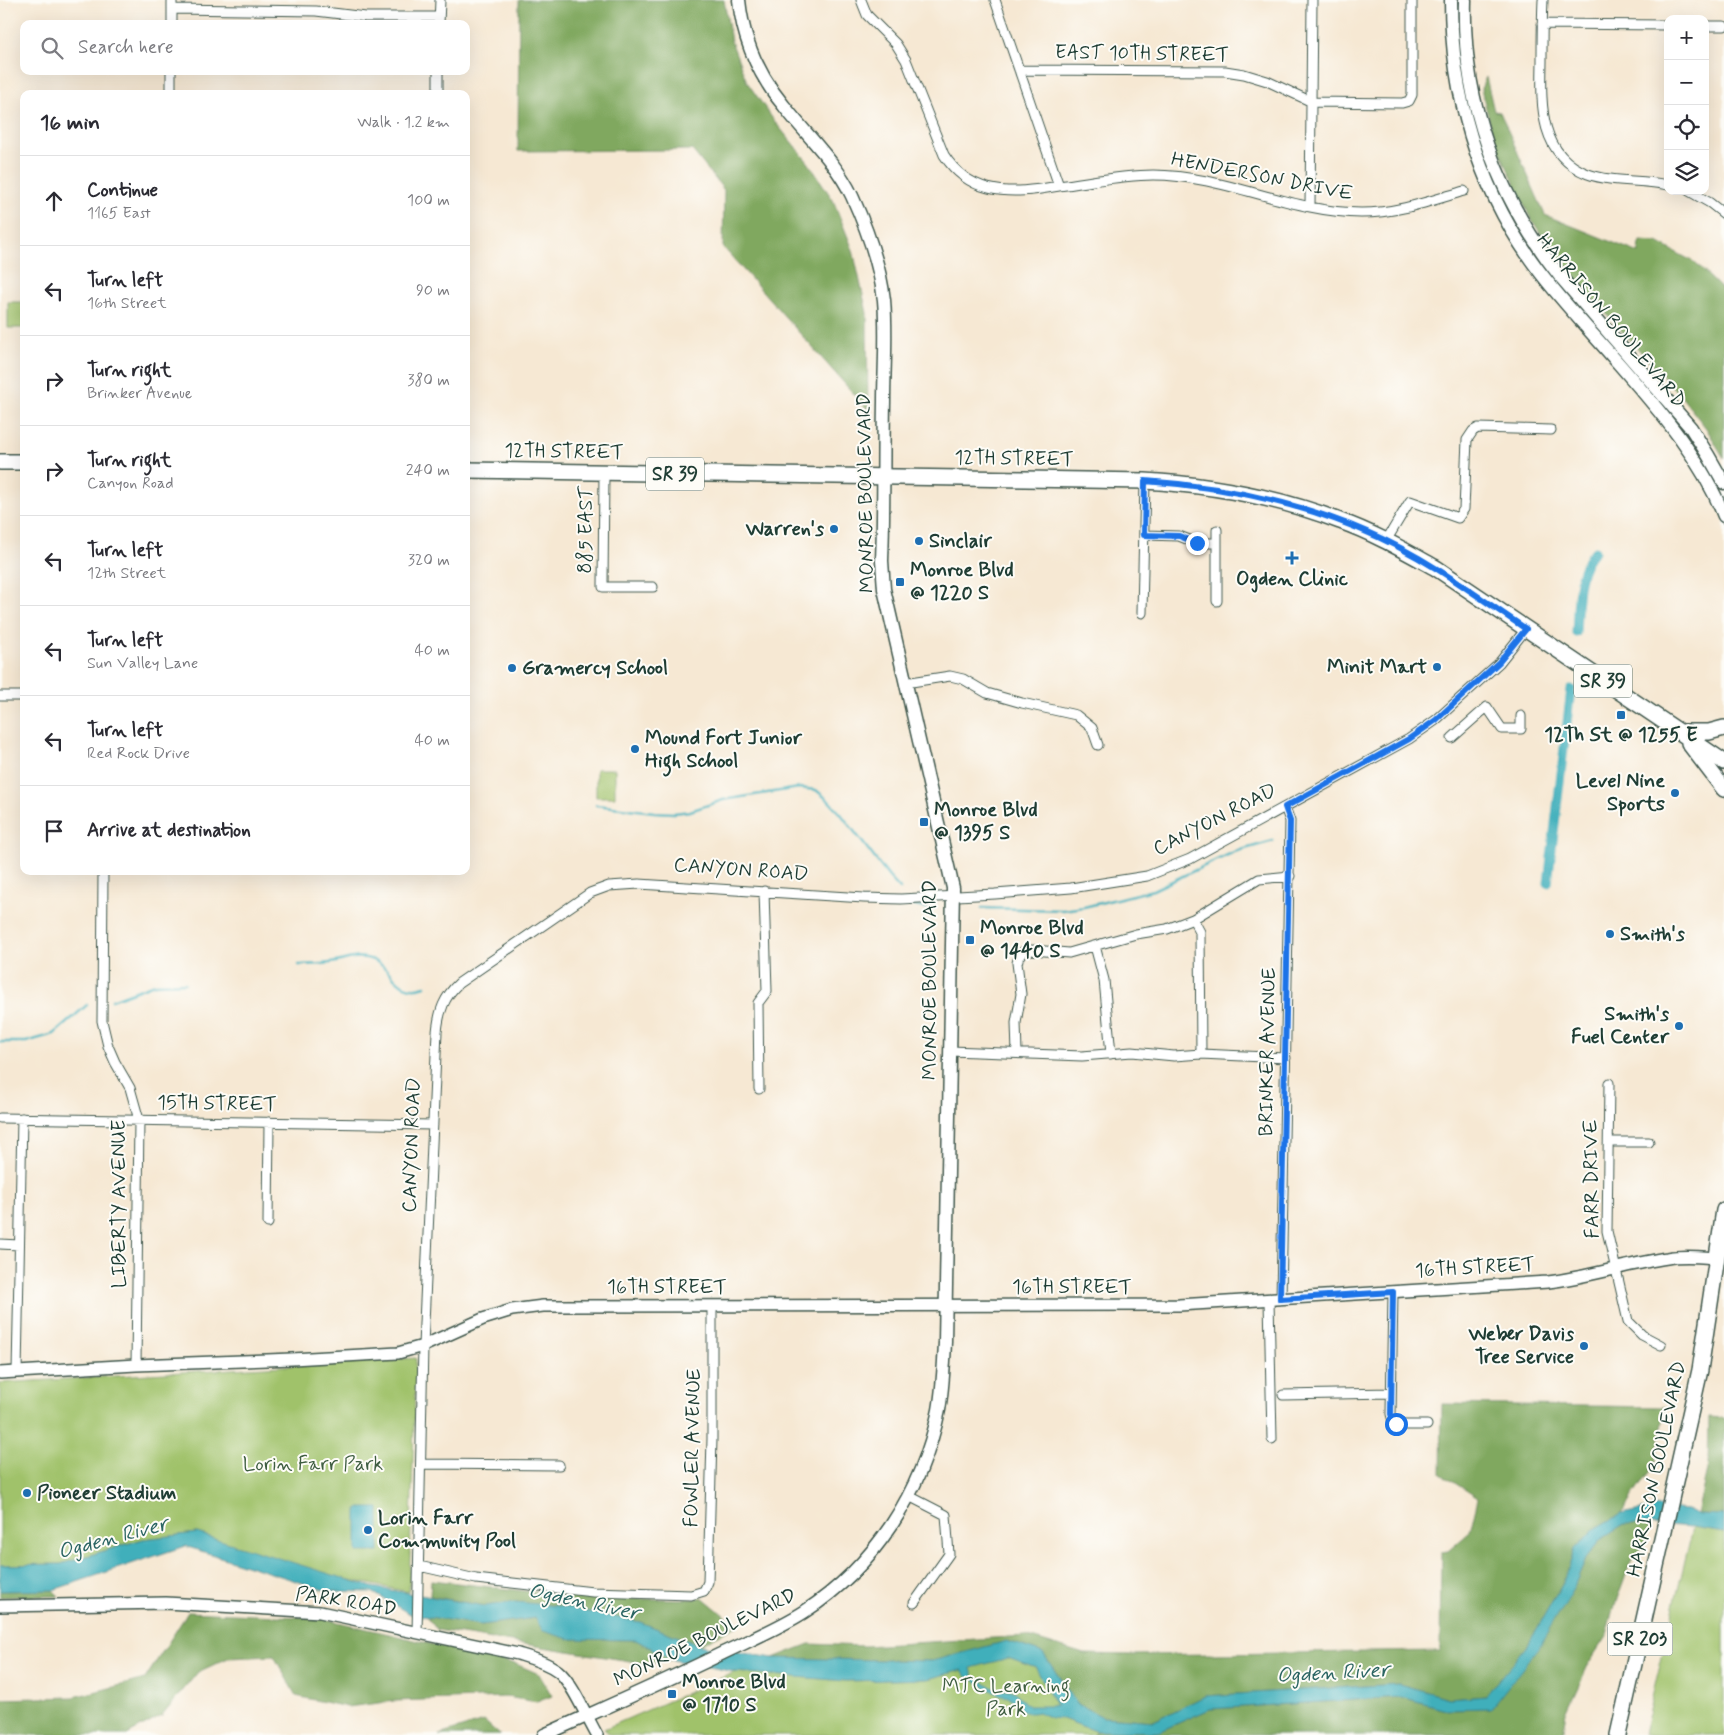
<!DOCTYPE html>
<meta charset="utf-8">
<style>
body{margin:0;font-family:Mynerve,sans-serif;background:#f7f7f7;color:#2b2b33}
.controls{position:absolute;right:15px;top:15px;display:grid;overflow:hidden;border-radius:10px;box-shadow:0 5px 20px #0002}
.controls button{width:45px;height:45px;display:grid;place-items:center;padding:0;border:0;border-bottom:1px solid #e1e1e2;background:#fff;color:#2b2b33;font:25px sans-serif}
.stop{position:absolute;width:15px;height:15px;margin:-11px;border:4px solid #1a73e8;border-radius:50%;background:#fff}
.stop.end{background:#1a73e8;border-color:#fff;box-shadow:0 1px 5px #0008}
.list{margin:0;padding:0;list-style:none}
h2{display:flex;justify-content:space-between;align-items:center;height:65px;margin:0;padding:0 20px;font-size:21px}
h2 small{font-size:16px;font-weight:400;color:#7c7c81}
.list li{display:grid;grid-template-columns:32px 1fr auto;gap:15px;align-items:center;box-sizing:border-box;height:90px;padding:0 20px;border-top:1px solid #e1e1e2}
.list b{display:block;font-size:19px;white-space:nowrap}
.list p{margin:0;font-size:16px;white-space:nowrap;color:#7c7c81}
.list em{font-size:16px;font-style:normal;color:#7c7c81}
.icon{flex:none;width:28px;height:28px;fill:none;stroke:currentColor;stroke-width:2;stroke-linecap:round;stroke-linejoin:round}
.map{position:relative;flex:none;width:1724px;height:1735px;overflow:hidden}
.search{position:absolute;background:#fff;box-shadow:0 5px 20px #0002;left:20px;top:20px;width:450px;height:55px;display:flex;align-items:center;gap:12px;box-sizing:border-box;padding:0 18px;border-radius:10px;color:#7c7c81;font-size:19px}
.panel{position:absolute;background:#fff;box-shadow:0 5px 20px #0002;left:20px;top:90px;width:450px;height:785px;border-radius:10px}
.map>svg:first-child{display:block}
</style>
<div class="map">
<svg width="1724" height="1735" viewBox="0 0 1724 1735">
<rect width="100%" height="100%" fill="#fdfcf7"/>
<filter id="ink" filterUnits="userSpaceOnUse"><feTurbulence type="fractalNoise" baseFrequency=".02" numOctaves="2"/><feDisplacementMap in="SourceGraphic" scale="10" xChannelSelector="R" yChannelSelector="G"/><feConvolveMatrix kernelMatrix="1 2 1 2 8 2 1 2 1" color-interpolation-filters="sRGB"/></filter>
<filter id="wash" filterUnits="userSpaceOnUse"><feTurbulence type="fractalNoise" baseFrequency=".0096" numOctaves="4" result="noise"/><feDisplacementMap in="SourceGraphic" scale="20" xChannelSelector="R" yChannelSelector="G"/><feGaussianBlur stdDeviation="1.12" result="paint"/><feColorMatrix in="noise" values="0 0 0 0 0 0 0 0 0 0 0 0 0 0 0 0 0 1.4 0 .05"/><feComposite in="paint" operator="in"/></filter>
<g filter="url(#wash)">
<rect width="100%" height="100%" fill="#f6e8d3"/>
<path fill="#a0c26b" stroke="#608050" d="M8,302H24V328H8Z
M596,769H615V797H596Z
M416,1358L409,1592L335,1577L197,1533L143,1539L61,1564L0,1565V1383Z
M1693,1527L1724,1532V1735H1643Z
M1008,1658L1036,1668L1063,1719L1095,1731L1094,1735H611L604,1729L735,1672L846,1681L927,1679Z"/>
<path fill="#80a85f" stroke="#50724a" d="M519,0H724L731,41L747,82L775,122L808,162L833,200L853,250L867,313L868,410L723,247L724,190L692,150L518,151Z
M1486,77L1494,111L1500,112L1545,215L1639,253L1640,241L1657,242L1694,262L1724,291V458L1706,428L1680,395L1557,260L1529,215L1494,139L1481,89Z
M1442,1404L1666,1407L1655,1463L1621,1514L1593,1530L1575,1549L1563,1583L1529,1643L1486,1695L1449,1698L1399,1684L1205,1696L1154,1721L1103,1717L1077,1704L1043,1653L1008,1641L933,1661L773,1658L809,1644L865,1646L1025,1636L1084,1654L1132,1655L1440,1651L1441,1552L1448,1551L1470,1532L1478,1498L1441,1474Z
M1709,1417L1724,1418V1515L1697,1514L1708,1466Z
M1650,1524L1644,1544L1633,1557L1626,1574L1617,1599L1607,1635L1590,1661L1566,1713L1562,1735H1094L1095,1731L1158,1732L1210,1709L1401,1697L1446,1709L1491,1708L1573,1589L1586,1558L1600,1540L1624,1525Z
M431,1580L592,1599H695L702,1597L737,1626L699,1645L640,1622L516,1602L485,1606L430,1596Z
M53,1590L59,1596L0,1597V1591Z
M188,1612L321,1618L516,1664L539,1674L552,1696L537,1702L506,1697L395,1701L347,1707L296,1696L274,1656L228,1658L198,1672L162,1716L127,1735H0V1699L74,1697L145,1679Z
M426,1616L481,1625L536,1618L569,1639L636,1640L673,1660L642,1663L437,1630Z
M484,1721L500,1735H439Z"/>
<path fill="#40afbb" stroke="#307678" fill-rule="evenodd" d="M1656,1507L1688,1510L1697,1514L1724,1515V1532L1693,1527L1650,1524L1624,1525L1600,1540L1586,1558L1573,1589L1538,1649L1491,1708L1446,1709L1401,1697L1210,1709L1158,1732L1095,1731L1063,1719L1051,1718L1038,1712C1014,1718 1022,1696 1001,1696L966,1676L962,1670L927,1679L846,1681L735,1672L673,1660L636,1640L569,1639L543,1631L535,1618L481,1625L410,1614L372,1592L328,1591L185,1546L53,1590L0,1591V1565L61,1564L143,1539L197,1533L372,1587L485,1606L516,1602L558,1606L640,1622L699,1645L773,1658L932,1661L1007,1641L1043,1653L1077,1704L1103,1717L1154,1721L1205,1696L1399,1684L1449,1698L1486,1695L1529,1643L1563,1583L1575,1549L1593,1530L1621,1514ZM1008,1658L1036,1668L1056,1706H1028L1014,1691C999,1692 986,1683 973,1676L971,1668Z
M357,1508H379V1552H357Z"/>
<g fill="none" stroke-linecap="round" stroke-linejoin="round">
<path stroke="#40afbb" stroke-width="2.5" d="M596,805L654,812L674,813L690,811L723,800L799,788L816,790L827,799L841,814L889,877L900,889
M912,905L927,909
M982,908L1063,910L1084,907L1153,890L1234,852L1273,841
M299,965C309,964 319,965 330,963C345,961 359,953 375,961C394,970 398,996 425,986
M112,1000L154,984L185,983
M0,1042H26L54,1034L87,1005"/>
<path stroke="#40afbb" stroke-width="9" d="M1576,633C1578,608 1575,569 1595,551
M1548,883L1571,689"/>
</g>
</g>
<g filter="url(#ink)">
<g fill="none" stroke-linecap="round" stroke-linejoin="round">
<g stroke="#3f574c" stroke-width="11">
<path id="minor" d="M861,0L867,15L896,44L906,60L944,155C955,172 968,183 988,188C1012,194 1036,190 1059,186C1090,182 1122,175 1153,175C1224,175 1290,212 1361,213C1397,213 1430,201 1464,191
M995,0L1059,186
M1543,0C1542,21 1542,41 1542,62C1541,105 1539,155 1588,174C1613,183 1641,179 1668,185
M172,9L316,11L366,17H439
M172,24V0
M439,24L440,0
M1542,24L1668,25
M1705,26H1724
M1019,70L1225,71L1244,74L1267,81L1312,102L1402,103L1409,101L1412,95V0
M171,94V71
M438,94V71
M1689,191L1710,203L1724,214
M1310,206L1312,0
M604,472L603,587H653
M1217,530V601
M1145,535L1179,536L1197,543H1217
M1386,541L1410,501L1458,518L1464,509L1467,440L1473,431L1478,428L1551,430
M1142,613L1145,481
M905,683L950,676L963,679L987,693L1022,703L1076,715L1092,728L1098,745
M0,696H24
M1452,738L1487,707L1502,729H1521V716
M103,871L102,1021L108,1046L115,1062L130,1088L139,1120L136,1365
M1193,919L1200,932L1201,1054
M1095,946L1104,980L1111,1054
M950,1051L1082,1056L1132,1052L1174,1056L1201,1054L1286,1058
M1017,1053L1016,1023L1021,994L1017,963L1019,956L1024,951L1033,950L1069,953L1136,934L1167,929L1193,919L1259,879L1290,876
M1609,1083L1607,1231L1628,1321L1642,1335L1661,1345
M759,1089L758,1003L767,991L764,891
M0,1118L433,1125
M1609,1142H1649
M268,1223L269,1122
M0,1244L19,1245
M1393,1292L1391,1414L1393,1421L1400,1425H1427
M1281,1299L1290,821L1285,807
M1269,1300L1272,1439
M17,1372L22,1118
M1283,1395L1391,1393
M421,1464L559,1465
M909,1496L946,1515L949,1554L914,1603
M419,1566L476,1579L593,1592L691,1595L704,1591L708,1582L712,1439V1306
M417,1633L423,1346L437,1032C439,1011 444,997 459,983L590,893L609,886L639,884L864,898L901,899L995,894L1071,888L1147,876L1190,859L1409,739L1436,720L1499,663L1526,629"/>
</g>
<g stroke="#3f574c" stroke-width="14">
<path id="tertiary" d="M0,1373L136,1365L292,1359L398,1353L423,1346L483,1319L512,1310L543,1306L1179,1305L1548,1282C1589,1277 1627,1264 1667,1258C1684,1255 1701,1257 1718,1258
M0,1606L166,1603L320,1612L518,1654C531,1658 546,1662 558,1671C572,1682 587,1718 597,1735"/>
</g>
<g stroke="#3f574c" stroke-width="15">
<path id="secondary" d="M1451,0C1451,92 1477,184 1531,260C1557,297 1590,330 1619,364C1660,411 1701,458 1724,516
M1465,0C1462,101 1497,196 1559,275L1691,428L1708,455L1724,483
M544,1735C604,1708 664,1682 723,1653C750,1640 779,1628 804,1612C875,1566 922,1492 939,1410C943,1387 944,1364 945,1342L953,888L884,589L882,561C884,508 883,455 884,402C884,368 887,334 884,300C880,265 867,229 852,196C836,162 807,136 784,106C759,76 743,39 739,0"/>
</g>
<g stroke="#3f574c" stroke-width="18">
<path id="primary" d="M0,462H24
M466,470L1145,481C1211,485 1278,497 1340,521C1374,533 1405,551 1436,568L1724,762
M1680,732H1709L1724,728
M1689,743L1724,789
M1618,1735L1700,1370L1724,1210"/>
</g>
<use href="#minor" stroke="#fff" stroke-width="9"/>
<use href="#tertiary" stroke="#fff" stroke-width="11"/>
<use href="#secondary" stroke="#fff" stroke-width="12"/>
<use href="#primary" stroke="#fff" stroke-width="15"/>
</g>
</g>
<g fill="none" stroke-linecap="round" stroke-linejoin="round" filter="url(#ink)">
<path stroke="#1a73e8" stroke-width="6" d="M1197,543L1179,536L1144,535L1145,481C1247,488 1350,514 1437,569C1467,588 1496,609 1526,629L1499,662L1436,720L1409,739L1285,807L1290,821L1280,1299L1393,1292L1391,1414L1393,1421L1396,1424"/>
</g>
<g fill="#1f6fb2" stroke="#fdfcf7" stroke-width="2">
<circle cx="834" cy="529" r="5"/>
<circle cx="919" cy="541" r="5"/>
<path d="M1289.5 550.5h5v5h5v5h-5v5h-5v-5h-5v-5h5z"/>
<rect x="895" y="577" width="10" height="10" rx="2.5"/>
<circle cx="1437" cy="667" r="5"/>
<circle cx="512" cy="668" r="5"/>
<rect x="1616" y="710" width="10" height="10" rx="2.5"/>
<circle cx="635" cy="749" r="5"/>
<circle cx="1675" cy="793" r="5"/>
<rect x="919" y="817" width="10" height="10" rx="2.5"/>
<circle cx="1610" cy="934" r="5"/>
<rect x="965" y="935" width="10" height="10" rx="2.5"/>
<circle cx="1679" cy="1026" r="5"/>
<circle cx="1584" cy="1346" r="5"/>
<circle cx="27" cy="1493" r="5"/>
<circle cx="368" cy="1530" r="5"/>
<rect x="667" y="1689" width="10" height="10" rx="2.5"/>
</g>
<g text-anchor="middle" dominant-baseline="central" stroke-width="4" stroke-linejoin="round" paint-order="stroke">
<g fill="#fdfcf7" stroke="#62766e" stroke-width="1">
<rect x="646" y="457.5" width="58" height="33" rx="4"/>
<rect x="1574" y="664.5" width="58" height="33" rx="4"/>
<rect x="1607.5" y="1622.5" width="65" height="33" rx="4"/>
</g>
<g font-size="19" font-weight="bold" fill="#1f3d34">
<text x="675" y="474">SR 39</text>
<text x="1603" y="681">SR 39</text>
<text x="1640" y="1639">SR 203</text>
</g>
<g font-size="20" fill="#1f3d34" stroke="#fdfcf7">
<text transform="translate(1142 54) rotate(1)">EAST 10TH STREET</text>
<text transform="translate(1262 177) rotate(11)">HENDERSON DRIVE</text>
<text transform="translate(1611 321) rotate(50)">HARRISON BOULEVARD</text>
<text transform="translate(564 452) rotate(1)">12TH STREET</text>
<text transform="translate(1014 459) rotate(1)">12TH STREET</text>
<text transform="translate(866 493) rotate(-91)">MONROE BOULEVARD</text>
<text transform="translate(586 530) rotate(-89)">885 EAST</text>
<text transform="translate(1215 820) rotate(-27)">CANYON ROAD</text>
<text transform="translate(741 870) rotate(4)">CANYON ROAD</text>
<text transform="translate(930 980) rotate(-90)">MONROE BOULEVARD</text>
<text transform="translate(1268 1052) rotate(-89)">BRINKER AVENUE</text>
<text transform="translate(217 1104) rotate(1)">15TH STREET</text>
<text transform="translate(412 1145) rotate(-88)">CANYON ROAD</text>
<text transform="translate(1592 1179) rotate(-91)">FARR DRIVE</text>
<text transform="translate(119 1204) rotate(-90)">LIBERTY AVENUE</text>
<text transform="translate(1475 1268) rotate(-3)">16TH STREET</text>
<text x="667" y="1287">16TH STREET</text>
<text x="1072" y="1287">16TH STREET</text>
<text transform="translate(693 1448) rotate(-89)">FOWLER AVENUE</text>
<text transform="translate(1657 1469) rotate(-78)">HARRISON BOULEVARD</text>
<text transform="translate(346 1602) rotate(9)">PARK ROAD</text>
<text transform="translate(705 1638) rotate(-26)">MONROE BOULEVARD</text>
</g>
<g font-size="20" font-weight="bold" fill="#1f3d34" stroke="#fdfcf7" text-anchor="start">
<text x="824" y="529" text-anchor="end">Warren's</text>
<text x="929" y="541">Sinclair</text>
<text x="910" y="570">Monroe Blvd<tspan x="910" dy="23">@ 1220 S</tspan></text>
<text x="1292" y="579" text-anchor="middle">Ogden Clinic</text>
<text x="1427" y="667" text-anchor="end">Minit Mart</text>
<text x="522" y="668">Gramercy School</text>
<text x="1621" y="735" text-anchor="middle">12Th St @ 1255 E</text>
<text x="645" y="738">Mound Fort Junior<tspan x="645" dy="23">High School</tspan></text>
<text x="1665" y="781" text-anchor="end">Level Nine<tspan x="1665" dy="23">Sports</tspan></text>
<text x="934" y="810">Monroe Blvd<tspan x="934" dy="23">@ 1395 S</tspan></text>
<text x="980" y="928">Monroe Blvd<tspan x="980" dy="23">@ 1440 S</tspan></text>
<text x="1620" y="934">Smith's</text>
<text x="1669" y="1014" text-anchor="end">Smith's<tspan x="1669" dy="23">Fuel Center</tspan></text>
<text x="1574" y="1334" text-anchor="end">Weber Davis<tspan x="1574" dy="23">Tree Service</tspan></text>
<text x="37" y="1493">Pioneer Stadium</text>
<text x="378" y="1518">Lorin Farr<tspan x="378" dy="23">Community Pool</tspan></text>
<text x="682" y="1682">Monroe Blvd<tspan x="682" dy="23">@ 1710 S</tspan></text>
</g>
<g font-size="20" fill="#3f5e42" stroke="#fdfcf7">
<text x="313" y="1464">Lorin Farr Park</text>
<text x="1006" y="1686">MTC Learning<tspan x="1006" dy="23">Park</tspan></text>
</g>
<g font-size="21" font-style="italic" fill="#2b6563" stroke="#fdfcf7">
<text transform="translate(113 1538) rotate(-15)">Ogden River</text>
<text transform="translate(584 1602) rotate(12)">Ogden River</text>
<text transform="translate(1333 1673) rotate(-3)">Ogden River</text>
</g>
</g>
</svg>
<div class="controls">
<button>+</button>
<button>−</button>
<button><svg class="icon" aria-label="locate" viewBox="0 0 24 24"><circle cx="12" cy="12" r="6"/><path d="M12 2v4M12 18v4M2 12h4M18 12h4"/></svg></button>
<button><svg class="icon" aria-label="layers" viewBox="0 0 24 24"><path d="M12 4l9 5-9 5-9-5zM3 14l9 5 9-5"/></svg></button>
</div>
<div class="stop" style="left:1396px;top:1424px"></div>
<div class="stop end" style="left:1197px;top:543px"></div>
<div class="search"><svg class="icon" aria-label="search" viewBox="0 0 24 24"><circle cx="10" cy="10" r="6"/><path d="M15 15l6 6"/></svg>Search here</div>
<section class="panel">
<h2>16 min<small>Walk · 1.2 km</small></h2>
<ul class="list">
<li><svg class="icon" aria-label="ahead" viewBox="0 0 24 24"><path d="M12 20V5M6 11l6-6 6 6"/></svg><div><b>Continue</b><p>1165 East</p></div><em>100 m</em></li>
<li><svg class="icon" aria-label="left" viewBox="0 0 24 24"><path d="M17 20v-9H6M10 6l-5 5 5 5"/></svg><div><b>Turn left</b><p>16th Street</p></div><em>90 m</em></li>
<li><svg class="icon" aria-label="right" viewBox="0 0 24 24"><path d="M7 20v-9h11M14 6l5 5-5 5"/></svg><div><b>Turn right</b><p>Brinker Avenue</p></div><em>380 m</em></li>
<li><svg class="icon" aria-label="right" viewBox="0 0 24 24"><path d="M7 20v-9h11M14 6l5 5-5 5"/></svg><div><b>Turn right</b><p>Canyon Road</p></div><em>240 m</em></li>
<li><svg class="icon" aria-label="left" viewBox="0 0 24 24"><path d="M17 20v-9H6M10 6l-5 5 5 5"/></svg><div><b>Turn left</b><p>12th Street</p></div><em>320 m</em></li>
<li><svg class="icon" aria-label="left" viewBox="0 0 24 24"><path d="M17 20v-9H6M10 6l-5 5 5 5"/></svg><div><b>Turn left</b><p>Sun Valley Lane</p></div><em>40 m</em></li>
<li><svg class="icon" aria-label="left" viewBox="0 0 24 24"><path d="M17 20v-9H6M10 6l-5 5 5 5"/></svg><div><b>Turn left</b><p>Red Rock Drive</p></div><em>40 m</em></li>
<li><svg class="icon" aria-label="arrive" viewBox="0 0 24 24"><path d="M6 21V4h12l-3 4 3 4H6"/></svg><div><b>Arrive at destination</b></div></li>
</ul>
</section>
</div>
